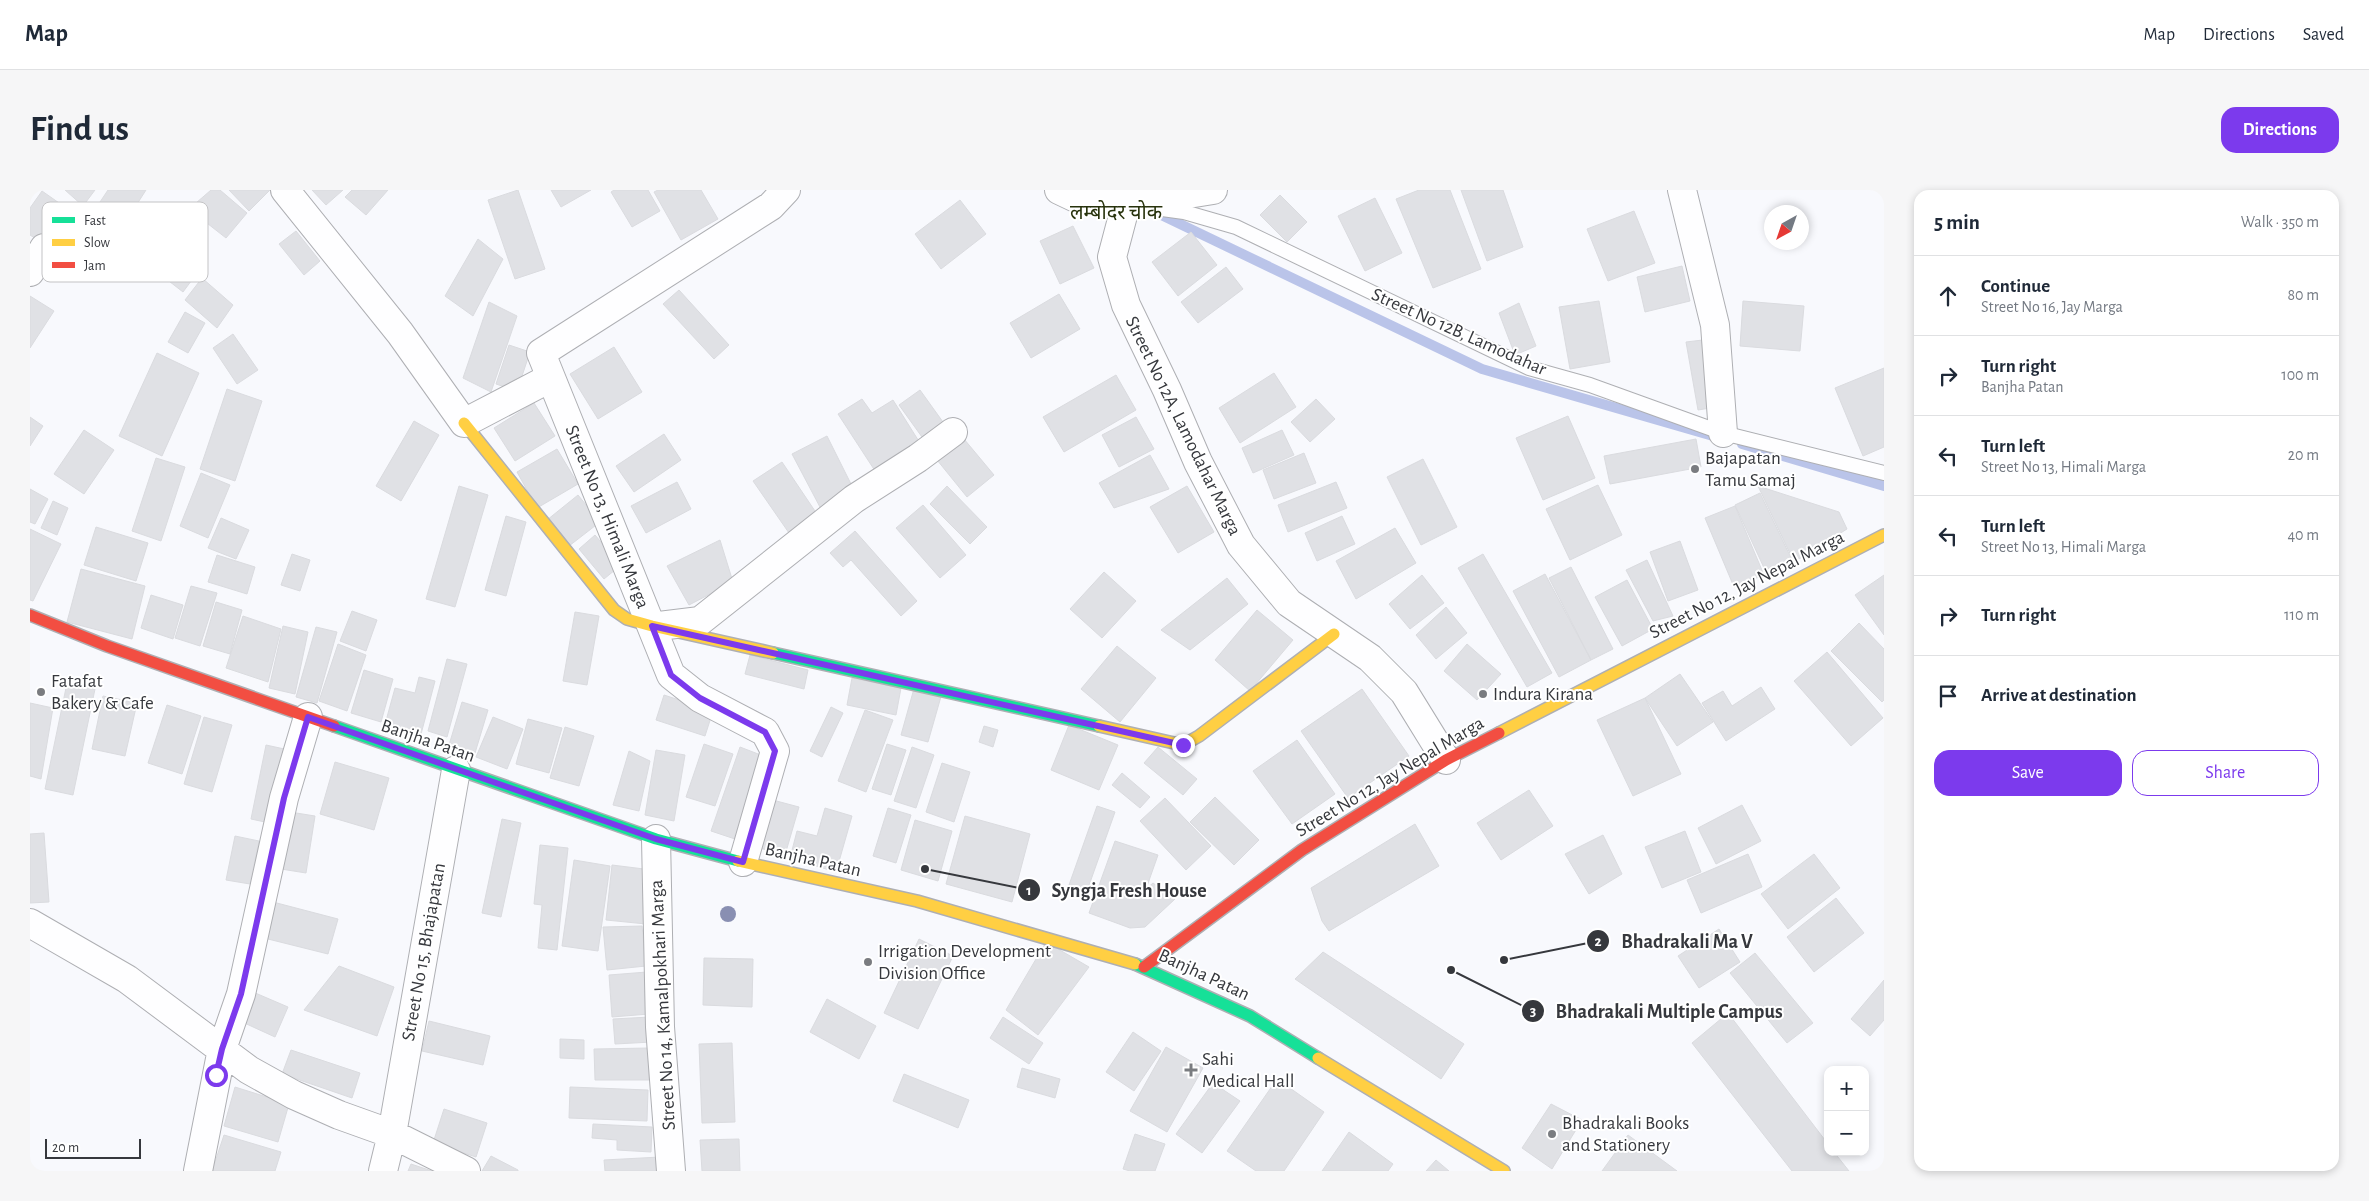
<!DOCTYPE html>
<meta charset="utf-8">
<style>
body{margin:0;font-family:"Alegreya Sans","Noto Sans Devanagari",sans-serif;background:#f6f6f7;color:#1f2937}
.controls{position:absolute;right:15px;bottom:15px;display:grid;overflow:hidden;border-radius:10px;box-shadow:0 2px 8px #0003}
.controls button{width:45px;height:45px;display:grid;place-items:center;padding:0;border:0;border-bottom:1px solid #e0e1e3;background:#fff;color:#1f2937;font:25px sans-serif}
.compass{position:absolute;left:1734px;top:15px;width:45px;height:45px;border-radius:50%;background:#fff;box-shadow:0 2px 8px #0003;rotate:220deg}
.scale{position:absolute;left:15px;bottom:12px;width:96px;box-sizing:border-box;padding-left:5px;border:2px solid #36383d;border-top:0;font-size:14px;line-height:18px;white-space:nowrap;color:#36383d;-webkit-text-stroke:4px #fff;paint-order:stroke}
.stop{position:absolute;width:15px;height:15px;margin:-11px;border:4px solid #7c3aed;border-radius:50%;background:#fff}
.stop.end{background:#7c3aed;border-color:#fff;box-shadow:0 1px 5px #0008}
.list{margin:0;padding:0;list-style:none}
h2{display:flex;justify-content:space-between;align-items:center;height:65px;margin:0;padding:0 20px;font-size:21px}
h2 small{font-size:16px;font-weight:400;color:#747a83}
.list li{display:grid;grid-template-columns:32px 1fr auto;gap:15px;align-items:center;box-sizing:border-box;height:80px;padding:0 20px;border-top:1px solid #e0e1e3}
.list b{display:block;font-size:19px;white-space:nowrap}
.list p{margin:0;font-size:16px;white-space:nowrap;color:#747a83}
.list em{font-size:16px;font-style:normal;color:#747a83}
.actions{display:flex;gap:10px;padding:15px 20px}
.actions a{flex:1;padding:11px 0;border:1px solid #7c3aed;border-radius:15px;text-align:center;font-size:18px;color:#7c3aed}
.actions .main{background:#7c3aed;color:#fff}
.icon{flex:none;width:28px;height:28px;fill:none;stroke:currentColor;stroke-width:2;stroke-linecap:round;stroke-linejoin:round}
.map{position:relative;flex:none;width:1854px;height:981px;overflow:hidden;border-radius:15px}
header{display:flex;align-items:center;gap:30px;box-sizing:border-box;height:70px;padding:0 25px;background:#fff;border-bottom:1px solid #e0e1e3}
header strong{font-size:24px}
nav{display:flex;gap:28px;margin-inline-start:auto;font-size:18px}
.intro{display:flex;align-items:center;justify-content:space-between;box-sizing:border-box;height:120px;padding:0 30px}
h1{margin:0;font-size:35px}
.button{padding:12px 22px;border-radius:15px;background:#7c3aed;color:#fff;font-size:18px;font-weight:700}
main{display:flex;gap:30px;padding:0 30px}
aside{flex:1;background:#fff;border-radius:15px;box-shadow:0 2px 8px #0003}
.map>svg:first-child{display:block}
</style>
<header>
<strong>Map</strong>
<nav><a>Map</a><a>Directions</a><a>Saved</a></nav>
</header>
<div class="intro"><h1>Find us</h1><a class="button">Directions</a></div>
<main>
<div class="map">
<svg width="1854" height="981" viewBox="0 0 1854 981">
<rect width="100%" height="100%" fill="#f8f9fd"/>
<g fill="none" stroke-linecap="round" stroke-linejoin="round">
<path stroke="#bac4e9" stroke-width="10" d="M1123,21L1452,179L1683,246
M1712,254L1854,296"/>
</g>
<path fill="#e0e1e5" stroke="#dadbdf" d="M35,0H65L53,16Z
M78,0H116L95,33L68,15Z
M181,0H190L217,23L196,48L159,19Z
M199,0H240L219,21Z
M282,0H313L296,15Z
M322,0H358L336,25L315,7Z
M488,0L515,79L485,89L458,10Z
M521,0H561L531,17Z
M584,0H618L630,21L602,37L581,2Z
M628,0H671L688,29L651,50L624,2Z
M1389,0H1420L1451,79L1403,98L1366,9Z
M1431,0H1473L1493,57L1457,71Z
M12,1L32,15L8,50L0,45V18Z
M1250,5L1277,32L1257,52L1230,25Z
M1345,8L1372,63L1335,81L1308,26Z
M930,10L956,44L911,79L885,44Z
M1604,21L1625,73L1578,91L1557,39Z
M1043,36L1064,78L1030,94L1010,51Z
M266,41L290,71L274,85L249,54Z
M1161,42L1187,75L1148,106L1122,72Z
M448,49L473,69L443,126L415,106Z
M134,51L170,79L153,102L117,74Z
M1652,76L1660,111L1615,122L1607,87Z
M1196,77L1213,99L1168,133L1151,112Z
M172,88L203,115L187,138L155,110Z
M649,100L699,155L684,169L633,114Z
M1029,104L1050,139L1001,168L980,133Z
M0,106L24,121L0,158Z
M1569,111L1580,172L1540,179L1529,117Z
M1713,111L1774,116L1770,161L1710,156Z
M459,112L487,126L461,202L433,188Z
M1489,113L1506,156L1485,165L1469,123Z
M155,122L175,133L158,163L138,152Z
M203,144L228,180L207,194L183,158Z
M1681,149L1692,216L1668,220L1656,152Z
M479,155L500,162L487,201L466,194Z
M584,157L612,202L568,229L540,184Z
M127,163L169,183L132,266L89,246Z
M1854,178V257L1833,266L1805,198Z
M1244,183L1266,217L1210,253L1189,218Z
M1086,185L1106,220L1034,262L1013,227Z
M197,199L232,211L205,291L170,279Z
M890,200L918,239L897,254L869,215Z
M832,209L842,223L863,210L890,253L849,287L808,224Z
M1286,209L1305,229L1280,252L1261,232Z
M504,213L525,246L485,271L464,238Z
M1538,226L1565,288L1513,310L1486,248Z
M0,227L13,236L0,256Z
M1106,227L1124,259L1089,277L1072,245Z
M384,231L409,245L371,311L346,296Z
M54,240L84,260L54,304L24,284Z
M1252,240L1264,265L1223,283L1212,258Z
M929,243L964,285L937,307L903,265Z
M634,244L651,270L604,302L586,276Z
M797,246L825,302L791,319L762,264Z
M1666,249L1671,277L1580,294L1574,266Z
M527,259L548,294L507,318L487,282Z
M1274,263L1286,293L1244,309L1233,280Z
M1120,265L1139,299L1084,318L1069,293Z
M126,268L155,277L131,351L102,341Z
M1393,269L1427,337L1391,355L1357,287Z
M752,272L787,324L759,343L723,291Z
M171,283L200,295L178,348L150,336Z
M647,292L661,319L616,343L601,316Z
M1306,292L1317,318L1258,342L1248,315Z
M1568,295L1592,345L1540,370L1516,319Z
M429,296L458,305L425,417L396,409Z
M917,296L957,337L940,354L900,314Z
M1157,296L1184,342L1148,363L1120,317Z
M1728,296L1809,322L1817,339L1764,372Z
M0,299L18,309L5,334L0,332Z
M1730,303L1761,368L1735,380L1705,315Z
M548,305L570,332L539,356L517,330Z
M23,311L38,318L27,345L11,338Z
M893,315L936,365L910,388L866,338Z
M1705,316L1734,385L1704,397L1675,328Z
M476,326L496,332L476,406L455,400Z
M1312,326L1325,354L1287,371L1275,343Z
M191,328L219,340L206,369L178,358Z
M66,337L118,353L106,391L54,375Z
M1365,338L1386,373L1326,409L1306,371Z
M0,339L31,354L3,411L0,410Z
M825,341L887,411L871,426L821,370L813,377L800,363Z
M565,345L591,375L574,389L549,359Z
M690,350L703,392L659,415L637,376Z
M1650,351L1668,400L1638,411L1620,362Z
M262,364L280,370L270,401L251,395Z
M1453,364L1522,483L1497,497L1428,378Z
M187,365L225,377L217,404L178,392Z
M1617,370L1643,426L1623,431L1596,380Z
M1541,377L1583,459L1561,470L1519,388Z
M51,379L115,396L102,449L37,432Z
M1074,382L1106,411L1072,448L1040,419Z
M1515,384L1561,470L1529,487L1483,401Z
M1392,385L1414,413L1380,439L1359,414Z
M1854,385V445L1825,405Z
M1197,388L1218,414L1160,460L1131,440Z
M1597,390L1623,439L1592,456L1565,407Z
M161,396L187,403L170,456L145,448Z
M121,405L153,415L143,449L111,438Z
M186,412L212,420L200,464L173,456Z
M1416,417L1437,443L1406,469L1386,445Z
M1227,420L1263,450L1220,501L1185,470Z
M322,421L347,430L336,461L310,451Z
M545,422L569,426L557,495L533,491Z
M213,426L251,439L238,492L196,478Z
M1829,433L1854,459V510L1852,512L1801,461Z
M253,436L278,442L265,504L239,498Z
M286,437L307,442L287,513L266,507Z
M308,454L336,465L317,521L289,511Z
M1437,454L1471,484L1447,510L1414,481Z
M1087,456L1126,488L1090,532L1051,499Z
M1797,462L1853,528L1821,556L1764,491Z
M720,465L778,480L774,499L715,484Z
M417,469L437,474L417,547L398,541Z
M334,480L363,489L351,532L321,523Z
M1650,484L1683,532L1647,556L1615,508Z
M389,487L405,491L390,548L354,538L365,498L385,503Z
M822,488L871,498L866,525L817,515Z
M37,493L65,499L43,605L15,599Z
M885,495L912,503L898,552L871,545Z
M1731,497L1745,519L1696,551L1672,513L1693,501L1702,516Z
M1332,499L1379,566L1318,608L1271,541Z
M634,505L683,521L675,546L626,530Z
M73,506L107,513L95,566L62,559Z
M1615,508L1651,584L1603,606L1567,530Z
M432,512L458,520L445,563L419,555Z
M0,513L23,518L11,589L0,586Z
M137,515L171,526L152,584L118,573Z
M801,517L813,523L792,567L780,561Z
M835,520L863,530L836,602L808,591Z
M174,527L202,535L182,602L154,594Z
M463,527L493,539L477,579L446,567Z
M498,529L532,538L519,583L486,574Z
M1039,535L1088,555L1069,600L1021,580Z
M954,536L968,540L963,557L949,552Z
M535,537L564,546L549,596L520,588Z
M1267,550L1305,604L1262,634L1223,581Z
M674,554L703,564L685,616L656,607Z
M857,554L876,560L861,605L842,599Z
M236,555L259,560L244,634L221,629Z
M710,557L736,567L708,650L681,641Z
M882,557L904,565L886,618L864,611Z
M1128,557L1167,589L1153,605L1114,573Z
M626,560L655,565L644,631L615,625Z
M599,561L620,571L609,621L583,615Z
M305,572L359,588L344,640L290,624Z
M912,573L940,582L924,632L896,622Z
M1092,583L1120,607L1110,618L1082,595Z
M1499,600L1523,636L1471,670L1447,633Z
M1185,607L1229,650L1204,675L1160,632Z
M1135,608L1181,656L1156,680L1110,631Z
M739,609L769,617L755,665L726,657Z
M1712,615L1731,651L1686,674L1668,638Z
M1067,616L1085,622L1057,701L1039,695Z
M795,618L822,626L806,682L760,668L767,641L787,646Z
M858,618L881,625L866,673L843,666Z
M260,622L285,626L276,683L251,679Z
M935,626L1000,644L982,712L916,694Z
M472,629L491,633L471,727L452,723Z
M885,630L922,641L908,691L871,680Z
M1385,634L1409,676L1299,741L1292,731L1281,698Z
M1655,641L1671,682L1632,698L1615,657Z
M14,643L19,712L0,713V644Z
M1573,645L1592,684L1559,704L1535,664Z
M205,646L229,651L220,694L196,690Z
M1085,651L1128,665L1116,699L1123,693L1145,709L1115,737L1100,738L1059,723Z
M510,655L538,658L527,760L508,758L512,715L504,714Z
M1718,664L1732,697L1671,723L1657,690Z
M1784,664L1810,698L1758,739L1731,704Z
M544,670L580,676L568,761L532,756Z
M582,675L622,680L616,734L576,730Z
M1806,708L1834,743L1784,782L1757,747Z
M243,712L308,729L298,764L234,748Z
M612,736L616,776L577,780L573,737Z
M1689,739L1710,772L1669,798L1648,766Z
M889,749L923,766L888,839L854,823Z
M1016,752L1059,777L1008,845L976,820Z
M1293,762L1434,854L1411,889L1265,789Z
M1725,763L1783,833L1757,853L1700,783Z
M674,768L723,769L722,817L673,815Z
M309,776L364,797L347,846L274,820Z
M617,782L619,824L582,827L579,785Z
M1854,790V830L1840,846L1821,829Z
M223,802L258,817L245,847L210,831Z
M797,809L846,836L829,869L780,842Z
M1698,823L1798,954V962H1804L1819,981H1762L1662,853Z
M620,827L622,852L585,854L583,829Z
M973,827L1013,853L999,874L960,848Z
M399,831L460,846L453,875L392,861Z
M1103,842L1131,861L1104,901L1076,882Z
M530,849L554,850V869L530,868Z
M702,853L705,932L672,933L669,854Z
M1136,857L1173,878L1137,942L1100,921Z
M619,858V890H565L564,859Z
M261,860L330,883L322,908L252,884Z
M992,878L1030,889L1025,908L987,897Z
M874,884L939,910L928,938L863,911Z
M1247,889L1294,922L1254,981H1226L1197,961Z
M1183,893L1210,911L1172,963L1146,944Z
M205,897L259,914L248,952L194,936Z
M540,897L618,900L617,931L539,928Z
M1521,914L1552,930L1522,979L1492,958Z
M414,919L457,933L446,967L403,953Z
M563,934L622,937L621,962L587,960V950L562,948Z
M1319,942L1363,974L1358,981H1292Z
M1105,944L1135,954L1125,981H1100L1093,979Z
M194,945L251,962L245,981H182Z
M1598,945L1647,981H1572Z
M709,949L710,981H672L670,950Z
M461,966L488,980V981H452Z
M630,967L631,981H575L574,970Z
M1406,970L1419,981H1396Z
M381,974L402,981H378Z"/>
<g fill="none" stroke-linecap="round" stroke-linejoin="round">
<g stroke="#aeafb3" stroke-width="16">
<path id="lane" d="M1125,18L1154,22L1206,37L1499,178L1560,195L1693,243L1854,283"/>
</g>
<g stroke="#aeafb3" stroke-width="30">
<path id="street" d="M255,0L370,143L434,233L520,188
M1029,0L1048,9L1096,14L1183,0
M1092,0L1096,14L1082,67L1096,115L1137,200L1168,272L1211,355L1259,413L1340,468L1374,502L1416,570
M1652,0L1685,135L1693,243
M0,82L14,58
M629,436L670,431L824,309L888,268L923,242
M626,649L630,837L641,981
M713,672L745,561L735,542L670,508L641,485L511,163L741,16L756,0
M0,733L97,789L219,880L264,905L309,925L362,944L436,981
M168,981L192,859L211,804L254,608L278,527
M353,981L362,944L426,580"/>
</g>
<g stroke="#aeafb3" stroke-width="14">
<path id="fast" d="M743,463L1069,536
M304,536L626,649L708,671
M1105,774L1220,826L1288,868"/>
</g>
<g stroke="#aeafb3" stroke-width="14">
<path id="slow" d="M434,233L584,420L597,429L622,436L743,463
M1069,536L1153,555L1169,546L1304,444
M1469,543L1854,345
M708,671L887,711L1105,774
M1288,868L1474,981"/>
</g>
<g stroke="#aeafb3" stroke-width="14">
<path id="jam" d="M0,425L77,456L304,536
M1114,777L1272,660L1416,570L1469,543"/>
</g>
<use href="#lane" stroke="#fefeff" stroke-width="14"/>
<use href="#street" stroke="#fefeff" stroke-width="28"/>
<use href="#fast" stroke="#16e098" stroke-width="11"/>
<use href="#slow" stroke="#ffcf43" stroke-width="11"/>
<use href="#jam" stroke="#f24e42" stroke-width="11"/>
</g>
<circle fill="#898fb2" cx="698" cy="724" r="8"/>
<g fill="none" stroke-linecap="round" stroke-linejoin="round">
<path stroke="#7c3aed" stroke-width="6" d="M186,885L192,859L211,804L254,608L278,527L626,649L713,672L745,561L735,542L670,508L641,485L622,436L1153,555"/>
</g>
<g fill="#7a7c80" stroke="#fff" stroke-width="2">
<circle cx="1665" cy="279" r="5"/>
<circle cx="11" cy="502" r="5"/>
<circle cx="1453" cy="504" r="5"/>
<circle cx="838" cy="772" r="5"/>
<path d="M1158.5 872.5h5v5h5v5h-5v5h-5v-5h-5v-5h5z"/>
<circle cx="1522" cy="944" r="5"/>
</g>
<g text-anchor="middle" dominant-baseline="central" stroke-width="4" stroke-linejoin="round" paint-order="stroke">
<g font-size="19" fill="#36383d" stroke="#fff">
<text transform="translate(1429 142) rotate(24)">Street No 12B, Lamodahar</text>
<text transform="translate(1153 236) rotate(64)">Street No 12A, Lamodahar Marga</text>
<text transform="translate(577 327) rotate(68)">Street No 13, Himali Marga</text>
<text transform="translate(1717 395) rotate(-27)">Street No 12, Jay Nepal Marga</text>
<text transform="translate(398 551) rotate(19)">Banjha Patan</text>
<text transform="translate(1360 587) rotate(-31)">Street No 12, Jay Nepal Marga</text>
<text transform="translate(783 670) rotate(13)">Banjha Patan</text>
<text transform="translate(394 762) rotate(-80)">Street No 15, Bhajapatan</text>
<text transform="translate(1174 785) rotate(25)">Banjha Patan</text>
<text transform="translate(633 815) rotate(-93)">Street No 14, Kamalpokhari Marga</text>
</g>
<g font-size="19" fill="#36383d" stroke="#fff" text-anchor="start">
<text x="1675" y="268">Bajapatan<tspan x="1675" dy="22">Tamu Samaj</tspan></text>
<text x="21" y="491">Fatafat<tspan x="21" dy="22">Bakery &amp; Cafe</tspan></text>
<text x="1463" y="504">Indura Kirana</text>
<text x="848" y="761">Irrigation Development<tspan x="848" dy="22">Division Office</tspan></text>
<text x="1172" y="869">Sahi<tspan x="1172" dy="22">Medical Hall</tspan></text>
<text x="1532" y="933">Bhadrakali Books<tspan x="1532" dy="22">and Stationery</tspan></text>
</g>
<g font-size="20" fill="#27320c" stroke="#fff">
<text x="1086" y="23">लम्बोदर चोक</text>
</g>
</g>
<rect x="12" y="12" width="166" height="80" rx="8" fill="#fff" stroke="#c3c3c5" stroke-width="1"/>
<rect x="22" y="27" width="23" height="6" fill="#16e098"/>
<rect x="22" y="49" width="23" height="7" fill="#ffcf43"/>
<rect x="22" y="72" width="23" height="6" fill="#f24e42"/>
<g font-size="14" fill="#36383d">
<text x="54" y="35">Fast</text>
<text x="54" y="57">Slow</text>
<text x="54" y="80">Jam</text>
</g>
<path fill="none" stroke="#36383d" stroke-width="2" d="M895 679L999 700M1474 770L1568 751M1421 780L1503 821"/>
<g fill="#36383d" stroke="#fff" stroke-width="2">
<circle cx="895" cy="679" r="5"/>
<circle cx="1474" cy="770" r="5"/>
<circle cx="1421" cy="780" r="5"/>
<circle cx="999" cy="700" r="12"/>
<circle cx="1568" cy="751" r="12"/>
<circle cx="1503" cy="821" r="12"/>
</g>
<g font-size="15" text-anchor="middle" font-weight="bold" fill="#fff">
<text x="999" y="705">1</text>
<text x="1568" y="756">2</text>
<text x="1503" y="826">3</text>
</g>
<g font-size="20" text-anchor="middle" font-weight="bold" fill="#36383d" stroke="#fff" stroke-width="4" stroke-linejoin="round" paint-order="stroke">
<text x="1099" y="707">Syngja Fresh House</text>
<text x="1657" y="758">Bhadrakali Ma V</text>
<text x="1639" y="828">Bhadrakali Multiple Campus</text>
</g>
</svg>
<div class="controls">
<button>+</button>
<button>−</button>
</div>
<svg class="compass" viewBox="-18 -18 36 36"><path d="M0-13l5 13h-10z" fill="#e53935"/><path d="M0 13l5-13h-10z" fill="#747a83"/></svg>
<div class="scale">20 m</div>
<div class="stop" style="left:186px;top:885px"></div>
<div class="stop end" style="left:1153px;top:555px"></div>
</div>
<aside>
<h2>5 min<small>Walk · 350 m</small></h2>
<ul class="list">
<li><svg class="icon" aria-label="ahead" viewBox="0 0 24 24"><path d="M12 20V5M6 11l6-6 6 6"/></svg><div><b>Continue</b><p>Street No 16, Jay Marga</p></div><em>80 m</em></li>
<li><svg class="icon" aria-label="right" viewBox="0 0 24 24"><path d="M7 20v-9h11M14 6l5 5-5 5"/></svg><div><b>Turn right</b><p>Banjha Patan</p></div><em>100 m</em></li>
<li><svg class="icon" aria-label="left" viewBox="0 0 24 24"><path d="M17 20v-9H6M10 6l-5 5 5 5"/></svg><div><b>Turn left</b><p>Street No 13, Himali Marga</p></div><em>20 m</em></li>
<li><svg class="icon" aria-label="left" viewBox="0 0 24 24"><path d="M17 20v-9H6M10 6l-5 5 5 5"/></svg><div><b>Turn left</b><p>Street No 13, Himali Marga</p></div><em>40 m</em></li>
<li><svg class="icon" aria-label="right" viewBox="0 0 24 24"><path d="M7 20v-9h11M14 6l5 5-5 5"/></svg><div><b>Turn right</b></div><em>110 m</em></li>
<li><svg class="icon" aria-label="arrive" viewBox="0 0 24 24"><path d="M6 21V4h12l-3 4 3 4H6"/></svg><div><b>Arrive at destination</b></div></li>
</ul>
<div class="actions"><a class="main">Save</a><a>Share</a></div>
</aside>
</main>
